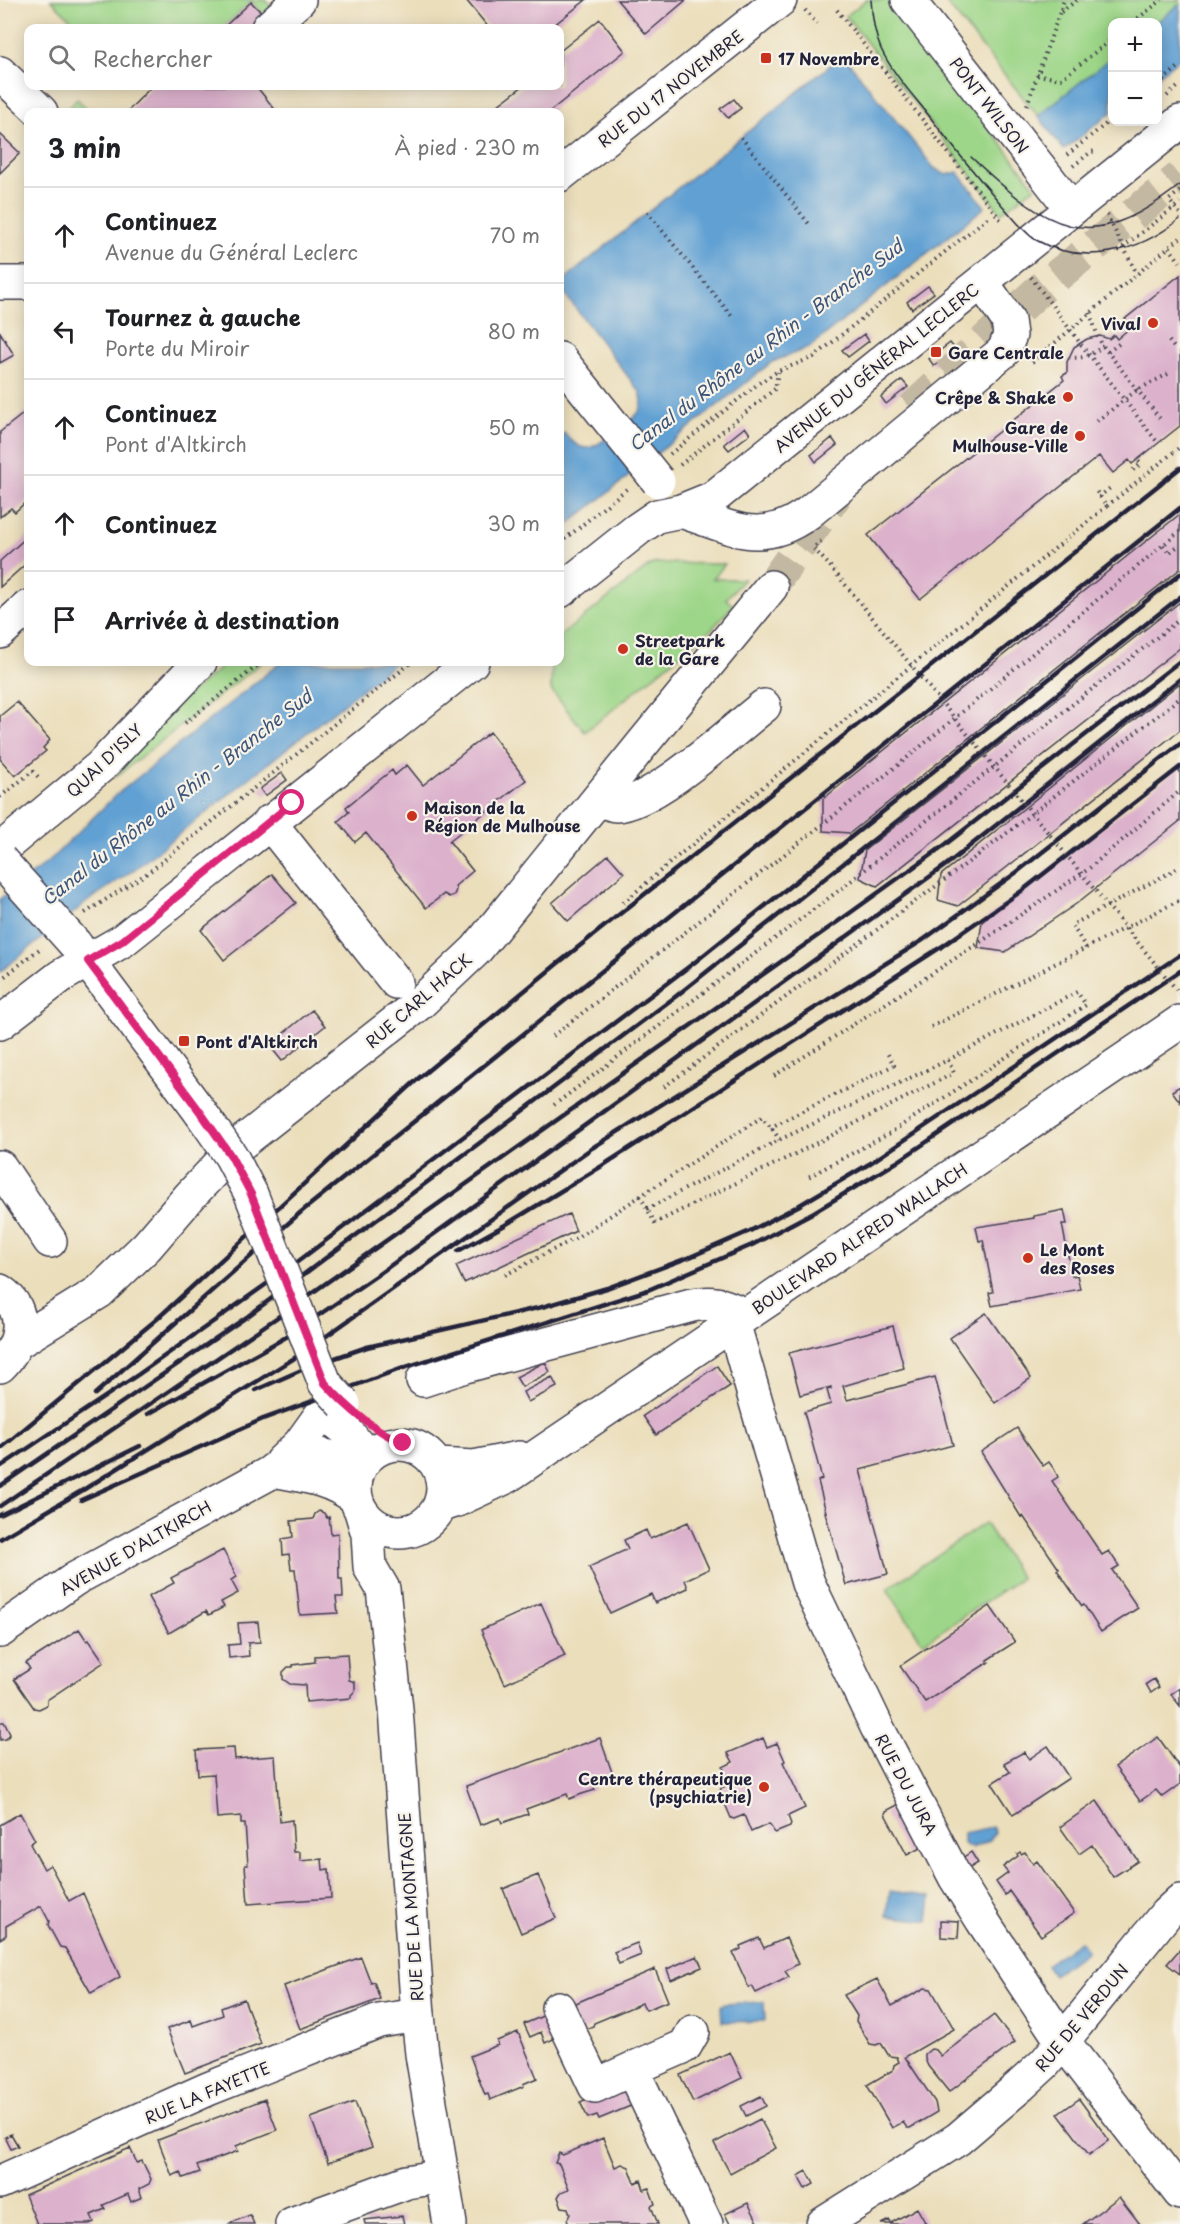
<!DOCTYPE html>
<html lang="fr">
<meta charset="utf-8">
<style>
body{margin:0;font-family:"Playpen Sans",sans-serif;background:#f2f2f2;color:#202124}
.controls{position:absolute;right:18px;top:18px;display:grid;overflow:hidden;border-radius:12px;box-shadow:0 3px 15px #0003}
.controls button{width:54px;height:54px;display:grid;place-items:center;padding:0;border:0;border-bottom:2px solid #e0e0e0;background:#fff;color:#202124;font:30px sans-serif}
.stop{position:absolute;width:18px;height:18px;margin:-14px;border:4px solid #db2777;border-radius:50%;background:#fff}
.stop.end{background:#db2777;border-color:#fff;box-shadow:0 2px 6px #0008}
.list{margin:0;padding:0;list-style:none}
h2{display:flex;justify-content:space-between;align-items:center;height:78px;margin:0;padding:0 24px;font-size:26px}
h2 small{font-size:20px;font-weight:400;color:#757577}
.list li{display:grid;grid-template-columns:39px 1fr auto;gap:18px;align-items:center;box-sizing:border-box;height:96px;padding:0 24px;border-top:2px solid #e0e0e0}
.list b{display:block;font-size:22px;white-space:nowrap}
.list p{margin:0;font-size:20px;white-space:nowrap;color:#757577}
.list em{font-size:20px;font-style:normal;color:#757577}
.icon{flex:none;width:33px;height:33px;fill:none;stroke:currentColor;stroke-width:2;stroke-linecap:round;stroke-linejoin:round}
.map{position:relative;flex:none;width:1180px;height:2224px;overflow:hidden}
.search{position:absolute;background:#fff;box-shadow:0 3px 15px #0003;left:24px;top:24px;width:540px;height:66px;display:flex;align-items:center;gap:15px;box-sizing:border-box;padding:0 21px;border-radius:12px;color:#757577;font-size:22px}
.panel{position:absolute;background:#fff;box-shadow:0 3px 15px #0003;left:24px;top:108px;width:540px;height:558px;border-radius:12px}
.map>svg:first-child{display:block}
</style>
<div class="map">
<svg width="1180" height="2224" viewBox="0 0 1180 2224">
<rect width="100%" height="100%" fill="#f7f3e8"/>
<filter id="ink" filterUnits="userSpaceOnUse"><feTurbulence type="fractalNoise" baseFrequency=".0167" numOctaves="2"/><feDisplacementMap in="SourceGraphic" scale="12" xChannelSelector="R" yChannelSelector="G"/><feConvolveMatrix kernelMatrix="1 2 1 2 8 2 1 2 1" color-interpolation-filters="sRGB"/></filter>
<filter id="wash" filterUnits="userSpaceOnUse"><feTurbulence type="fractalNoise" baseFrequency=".008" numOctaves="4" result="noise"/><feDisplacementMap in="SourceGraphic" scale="24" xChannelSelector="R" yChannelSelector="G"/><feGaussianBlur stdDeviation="1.35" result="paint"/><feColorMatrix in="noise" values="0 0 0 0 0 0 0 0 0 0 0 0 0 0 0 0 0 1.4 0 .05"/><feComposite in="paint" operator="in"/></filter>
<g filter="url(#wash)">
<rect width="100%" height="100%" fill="#ebdebb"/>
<path fill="#9dd688" stroke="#607c62" stroke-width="1.5" d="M51,0H265L272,7L264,15L251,2L223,28H80Z
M866,0H890L1035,187L1001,213L846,16Z
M944,0H1180V4L1157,22H1112V57L1038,116Z
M77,99L91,112H64Z
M656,563L725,564L713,579H744L726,599L733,605L713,628L585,732L551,690L552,662H560V636L649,566Z
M228,662H262L114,778L154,723Z
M985,1523L1021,1578L923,1643L887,1589Z"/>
<path fill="#61a0d3" stroke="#426187" stroke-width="1.5" d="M1180,4V58L1158,76L1157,22Z
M843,55L934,168L946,175L958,172L985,207L810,347L772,362L560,531V436L564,433C570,439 577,448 587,448C597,448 635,419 640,410C643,404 642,399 640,392L560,288V283Z
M1112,57V112L1064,150L1038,116Z
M281,662H396L135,869L87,902L0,972V899L49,861L116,795Z
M992,1827L995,1832L990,1840L972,1848L963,1844V1833Z
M890,1891L931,1897L928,1921L887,1916Z
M1080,1941L1087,1951L1053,1975L1046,1965Z
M764,2002L765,2021L722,2022L721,2006L723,2004Z"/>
<g id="blocks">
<path fill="#dcb1cc" d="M466,0H586L550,28H489Z
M617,0H686L646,34Z
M251,2L266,17L254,28H223Z
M600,19L625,51L549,112H489L523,86H560V51Z
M152,86H256L277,112H127Z
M734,99L741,108L728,118L720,109Z
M0,134L20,153L0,173Z
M1180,275V426L1132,464L1129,460L1113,473L1099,456L920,599L868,535L1064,380L1062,376L1067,373V362L1074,347L1087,339L1100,336L1109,339L1114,335L1117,339L1131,327L1125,319Z
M928,286L934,293L912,309L907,302Z
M0,332L14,355L0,363Z
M864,334L869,341L848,357L842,350Z
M950,343L956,350L934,366L929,359Z
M902,380L908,387L886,404L881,397Z
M28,410V500L15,512L11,508L0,517V432Z
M745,427L750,434L729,450L724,444Z
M832,438L837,445L816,462L811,455Z
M1180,514V569L850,833L823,831V799Z
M28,536V562L0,587V561Z
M1180,602V648L877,886L860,878L865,850Z
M1180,683V730L958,906L938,900L941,875Z
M17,702L50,740L43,748L46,751L15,776L0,759V716Z
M490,732L526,780L449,841L473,871L455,886L456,890L454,895L449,897L444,894L426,908L366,833L355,842L338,821L349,812L346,807L392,770L395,775L407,765L423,785Z
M1180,767V821L1076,904L1005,952L978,948L982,922Z
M282,773L287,780L265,796L260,789Z
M608,855L624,873L568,921L552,903Z
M272,874L296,903L224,960L201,930Z
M312,1010L325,1026L282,1061L269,1045Z
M1180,1086V1102L1172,1091Z
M1064,1210L1067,1224H1062L1072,1276L1077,1275L1080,1289L992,1306L989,1293L993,1292L983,1240L979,1241L976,1227L1034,1218V1216Z
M569,1214L576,1231L464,1283L456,1266Z
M986,1313L1031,1378L995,1403L950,1338Z
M893,1326L904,1368L843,1386L847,1400L935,1377L953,1445L860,1470L888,1574L846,1585L825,1512H826L818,1481L822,1479L804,1412L831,1404L827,1390L831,1389V1387L800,1395L789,1353Z
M545,1362L550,1372L522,1387L516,1377Z
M717,1366L730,1386L656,1435L643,1416Z
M552,1377L557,1387L528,1402L523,1392Z
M1017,1428L1043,1466L1049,1462L1054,1469L1058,1477L1052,1481L1102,1555L1109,1551L1119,1566L1112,1570L1138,1608L1101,1632L1084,1605L1082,1606L1057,1570L1059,1569L1023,1516L1021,1517L981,1452Z
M319,1511L324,1513L327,1518L329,1517L331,1534L338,1533L339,1579H342L343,1597H336L338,1613L300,1615L295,1569H291L289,1554L283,1555L282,1539L293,1537L291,1521L313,1519L315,1514Z
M688,1522L709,1569L685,1580L688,1588L655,1603L651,1594L610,1613L589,1567L628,1549L624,1540L646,1530L650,1539Z
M223,1550L237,1577L231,1580L238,1593L221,1602L224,1607L209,1615L206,1611L169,1633L148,1597L174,1583L171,1578Z
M541,1603L565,1656L505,1684L481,1630Z
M990,1606L1015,1642L987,1660L989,1662L925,1702L900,1666Z
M258,1622L260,1642L248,1643L249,1656L229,1658L228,1645L240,1644L238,1623Z
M79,1629L87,1641L89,1640L104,1662L47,1700V1705L39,1709L34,1708L14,1679L30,1669L26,1663Z
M347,1654L349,1680L355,1682V1691L351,1695V1698L306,1702L305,1685L290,1684L283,1679V1672L288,1667H293V1665L315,1662V1656Z
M1154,1679L1159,1687L1151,1693L1146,1684Z
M1180,1688V1706L1171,1694Z
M0,1722H4L10,1734L6,1739L0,1740Z
M1158,1737L1180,1768V1784L1162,1797L1156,1790L1140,1801L1115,1767Z
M600,1738L614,1778L593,1785L595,1790L582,1794L569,1799L567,1794L526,1809L528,1814L502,1823L500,1818L480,1825L466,1786Z
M763,1738L767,1747L777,1743L785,1761L783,1762L805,1808L788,1816L791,1824L790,1827L775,1833L769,1824L751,1832L744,1815L734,1819L731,1818L720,1792L721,1788L730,1784L723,1767L733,1762L728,1753Z
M1048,1746L1069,1778L1013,1815L992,1783L1010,1772L1004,1763L1024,1752L1029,1759Z
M234,1748L235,1759L275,1756L280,1822L292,1820L294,1852H300V1861L322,1859L323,1870L329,1869L331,1898L248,1904L245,1865H248L245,1824H241V1816L217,1818L214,1774L198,1775L196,1750Z
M1097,1801L1138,1861L1113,1877L1092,1845L1079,1854L1060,1827Z
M903,1802L926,1845L907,1855L885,1814L886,1811Z
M20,1813L35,1840L30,1844L44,1869L50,1865L69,1901L83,1893L120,1977L91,1993L65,1948L60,1947L48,1925L49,1921L41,1906L6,1926V1935L0,1939V1825Z
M971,1852L978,1863L968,1869L961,1859Z
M1020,1852L1021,1854L1025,1852L1033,1864L1037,1861L1074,1913L1041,1936L1009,1891L1005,1895L996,1882L1008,1873L1003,1867L1018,1856L1017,1854Z
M538,1875L556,1918L521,1933L503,1889Z
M941,1920L959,1921L958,1938L941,1937Z
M759,1938L764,1948L786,1938L798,1964L785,1971L789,1977L756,1993L752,1986L749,1988L733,1953L741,1949L740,1946Z
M637,1943L641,1955L619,1964L614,1952Z
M1180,1949V1974L1167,1964Z
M697,1956L702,1967L671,1980L667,1969Z
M361,1957L371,1983L374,1982L380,1999L300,2029L284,1986Z
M655,1969L668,2001L646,2010L642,2003L594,2023L593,2026L581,2031L569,2006Z
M877,1979L892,2006L925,1988L931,1989L954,2029L905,2057L935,2102L937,2112L910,2128H907L903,2122L892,2128L867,2085L893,2070L894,2065L899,2062L897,2057L889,2056L881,2043L876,2045L870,2044L856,2021L857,2016L844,1995Z
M244,1999L261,2044L185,2073L167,2029L191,2020L193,2026L223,2015L221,2008Z
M550,2013L560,2036L545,2043L541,2032L530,2037L524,2024Z
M994,2015L1015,2042L949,2092L928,2066L925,2059V2054L931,2049L936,2050L941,2056Z
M518,2032L537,2078L523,2084L524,2086L490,2100L488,2094L485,2095L470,2056L498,2045L497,2041Z
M730,2052L742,2078L693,2102L680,2075Z
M624,2083L633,2105L599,2119L597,2115L588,2118L580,2102Z
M761,2096L766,2106L746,2116L741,2106Z
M265,2099L277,2130L236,2146L238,2151L197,2166L200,2172L183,2178L181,2172L172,2176L158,2140Z
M1079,2099L1109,2140L1089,2155L1058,2114Z
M355,2102L372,2147L328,2163L311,2118Z
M760,2119L776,2148L730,2173L714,2143Z
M11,2134L18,2146L11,2149L5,2137Z
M603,2138L615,2167L622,2164L629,2167L635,2183L641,2180L644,2190L649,2188L655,2204L651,2206L658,2224H569L567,2220L570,2214L568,2208L562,2207L558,2197L561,2192L569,2189L559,2164L555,2163L559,2153L563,2155Z
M130,2148L137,2163L142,2161L151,2179L149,2184L139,2189L142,2197L131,2202L128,2194L103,2205L105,2209L91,2215L94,2222L89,2224H37L25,2195Z
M807,2171L814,2184L805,2189L798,2176Z
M1119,2197L1140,2224H1083Z
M748,2203L759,2224H730L725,2214Z
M917,2208L926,2224H881L889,2220L891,2223Z
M250,2215L254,2224H228Z
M402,2216L404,2224H365L364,2220Z"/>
</g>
</g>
<g filter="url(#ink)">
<use href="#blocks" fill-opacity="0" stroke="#403e4e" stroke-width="1.5"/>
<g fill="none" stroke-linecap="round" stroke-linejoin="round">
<path stroke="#c3b8a1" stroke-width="33" stroke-dasharray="33 16" stroke-linecap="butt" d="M912,409L1038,291L1180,177
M771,587L836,495"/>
<g stroke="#403e4e" stroke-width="36">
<path id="minor" d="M908,0L1072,209
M268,28L299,0
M0,73L41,112
M560,175L780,0
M0,283H28
M560,359L605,415
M681,511C732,527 760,548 808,513L1004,351L1010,335L1008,320L982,282
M560,591L638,529L657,516L681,511L713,498L1180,122
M0,632L28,607
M600,798C605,801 610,805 616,805C654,804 732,731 764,706
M269,822L396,982
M0,850L101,766L200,662
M0,1023L61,976L122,941L472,662
M0,1167L50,1241
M0,1291C29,1310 22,1345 0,1366
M730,1325L737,1336L808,1583L877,1727L955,1877L982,1920L1056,2032L1180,2193
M18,1342L99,1292L147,1246L190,1196L235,1148L421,1002L476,950L644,742L771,587
M423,1380L465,1366L692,1305C717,1301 722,1305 745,1315
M558,2008L595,2086L632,2069
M693,2032L685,2046L632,2069L706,2224
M0,2182L208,2089L379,2021L418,2015
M292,2224L407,2182L442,2176
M823,2224L958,2139L1020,2086L1045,2063L1166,1914L1180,1901"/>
</g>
<g stroke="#403e4e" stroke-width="36">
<path id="major" d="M75,944L201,1113
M355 1488a44 44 0 1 1 88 0a44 44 0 1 1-88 0Z
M281,1462L300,1444L323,1412L345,1429L367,1457
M438,1465L474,1467L519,1458
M273,1470C305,1476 329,1478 356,1498
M441,1505L457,1500L506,1477L1180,1022
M361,1511L368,1534L370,1567L383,1589L396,1709L418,2015L422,2054L450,2224
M0,1631L75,1579L308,1452L347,1461L360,1467"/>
</g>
<path stroke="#403e4e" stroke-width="4" stroke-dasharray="1.5 4.5" stroke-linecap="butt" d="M805,10L817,24
M837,10L1003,223
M1061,12L1077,0
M1133,22L1162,0
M1037,75L1061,79L1112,39
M1158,84L1180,66
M1167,96L1180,85
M1027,105L1064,0
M741,137L809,224
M1067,155L1112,119
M1073,166L1091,152L1096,151
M1180,191L1169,200L1180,214
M647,212L732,316
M1107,215L1137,274
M1169,247L1180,262
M1118,251L1180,203
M1031,277L1080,343L1158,443
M1090,313L1098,337L1103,346L1161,420
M1169,341L1175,349
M1046,350C1071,359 1081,363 1103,346
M1108,352L1120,343
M1032,362L1180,238
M1097,421L1137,390L1170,373
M670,454L759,383L778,371L814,357L991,215
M680,465L775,389L778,372
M1133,470L1141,464L1137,460
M1099,497L1110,488
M1107,506L1180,447
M821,541L813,548L830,566
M560,543L629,487
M1163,545L1169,553L1178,546
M185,723L262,662
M0,797L33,771L40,779
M623,903L678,856L1107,506L1096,491
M85,913L149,872L412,662
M1086,948L1072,925L1180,867
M0,980L42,947
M931,1027L1180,900
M553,1036L902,762L1180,531
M948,1060L954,1073
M774,1076L982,941L1087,870L1180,791
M664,1087L989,847L1180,698
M554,1105L842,888L1180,619
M772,1130L775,1125L894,1065L886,1051
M640,1196L655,1223L793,1155L952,1074
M647,1209L779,1140L948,1060L1077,992L1086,1005L890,1133L808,1177
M505,1275L576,1238L762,1117C768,1125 775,1131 779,1140"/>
<use href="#minor" stroke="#fff" stroke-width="33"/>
<use href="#major" stroke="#fff" stroke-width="33"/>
<path stroke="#22223b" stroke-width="1.5" d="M871,0C872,17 874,33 881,49C891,70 908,90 923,108C948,141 974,173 1001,204C1011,215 1023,232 1036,240C1084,267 1139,252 1180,219
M971,157C1048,229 1088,258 1180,185"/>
<path stroke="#22223b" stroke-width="4.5" d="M458,1251L505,1225L602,1166L941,947L1023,890L1180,767
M256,1390L306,1368L367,1347L542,1307L607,1288L690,1257L750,1231L798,1206L869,1164L1180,955
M95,1394L301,1212L1180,508
M148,1414L288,1336L376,1276L946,865L1180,679
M0,1449L157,1319L420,1077L557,964L1180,468
M0,1467L139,1374L292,1266L695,962L1180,574
M0,1486L248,1316L675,997L1180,597
M81,1500L263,1419L403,1368L648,1290L752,1245L814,1212L897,1162L1180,971
M0,1506L285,1312L850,913L946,844L1180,661
M0,1515L140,1446
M0,1539L83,1490L301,1354L592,1148L923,940L1017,872L1180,744"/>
<g stroke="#403e4e" stroke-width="36" stroke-linecap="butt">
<path id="minor-bridge" d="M605,415L658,481"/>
</g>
<g stroke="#403e4e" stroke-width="36" stroke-linecap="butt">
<path id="major-bridge" d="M0,860L75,944
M201,1113L231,1156L251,1194L325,1383L344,1404"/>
</g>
<path stroke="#403e4e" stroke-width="4" stroke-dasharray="1.5 4.5" stroke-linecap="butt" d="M830,566L1180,994"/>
<use href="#minor-bridge" stroke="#fff" stroke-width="33"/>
<use href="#major-bridge" stroke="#fff" stroke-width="33"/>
</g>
</g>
<g fill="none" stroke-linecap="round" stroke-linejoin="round" filter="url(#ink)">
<path stroke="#db2777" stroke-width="8" d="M292,803L122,941L88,961L201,1113L231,1156L251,1194L325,1383C348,1409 372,1429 403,1443"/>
</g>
<g fill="#c8321e" stroke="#f7f3e8" stroke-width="2">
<rect x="760" y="52" width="12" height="12" rx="3"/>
<circle cx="1153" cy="323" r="6"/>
<rect x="930" y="346" width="12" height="12" rx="3"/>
<circle cx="1068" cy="397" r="6"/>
<circle cx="1080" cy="436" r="6"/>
<circle cx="623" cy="649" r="6"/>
<circle cx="412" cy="816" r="6"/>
<rect x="178" y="1035" width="12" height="12" rx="3"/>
<circle cx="1028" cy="1258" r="6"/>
<circle cx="764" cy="1787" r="6"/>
</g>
<g text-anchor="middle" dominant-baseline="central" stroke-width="4.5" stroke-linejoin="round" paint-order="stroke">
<g font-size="16" font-weight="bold" fill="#22223b" stroke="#f7f3e8" text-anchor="start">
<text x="778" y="58">17 Novembre</text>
<text x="1141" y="323" text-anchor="end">Vival</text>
<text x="948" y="352">Gare Centrale</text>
<text x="1056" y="397" text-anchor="end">Crêpe &amp; Shake</text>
<text x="1068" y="427" text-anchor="end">Gare de<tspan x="1068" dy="18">Mulhouse-Ville</tspan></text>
<text x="635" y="640">Streetpark<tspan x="635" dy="18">de la Gare</tspan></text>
<text x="424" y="807">Maison de la<tspan x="424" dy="18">Région de Mulhouse</tspan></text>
<text x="196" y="1041">Pont d'Altkirch</text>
<text x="1040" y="1249">Le Mont<tspan x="1040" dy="18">des Roses</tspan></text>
<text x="752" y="1778" text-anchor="end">Centre thérapeutique<tspan x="752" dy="18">(psychiatrie)</tspan></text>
</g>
<g font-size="16" fill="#22223b" stroke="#f7f3e8">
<text transform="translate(670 88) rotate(-38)">RUE DU 17 NOVEMBRE</text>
<text transform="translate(990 105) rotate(52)">PONT WILSON</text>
<text transform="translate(876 367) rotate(-39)">AVENUE DU GÉNÉRAL LECLERC</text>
<text transform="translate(104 760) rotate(-44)">QUAI D'ISLY</text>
<text transform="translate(418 1000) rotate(-41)">RUE CARL HACK</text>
<text transform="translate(859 1238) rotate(-34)">BOULEVARD ALFRED WALLACH</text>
<text transform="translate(135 1547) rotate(-30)">AVENUE D'ALTKIRCH</text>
<text transform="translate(907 1784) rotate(62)">RUE DU JURA</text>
<text transform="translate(410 1907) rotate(-94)">RUE DE LA MONTAGNE</text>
<text transform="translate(1081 2017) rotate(-50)">RUE DE VERDUN</text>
<text transform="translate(207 2092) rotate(-23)">RUE LA FAYETTE</text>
</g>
<g font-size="18" font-style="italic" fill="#3b5478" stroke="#f7f3e8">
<text transform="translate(765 345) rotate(-37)">Canal du Rhône au Rhin - Branche Sud</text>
<text transform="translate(176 797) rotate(-38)">Canal du Rhône au Rhin - Branche Sud</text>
</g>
</g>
</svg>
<div class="controls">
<button>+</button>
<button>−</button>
</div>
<div class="stop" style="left:292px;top:803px"></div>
<div class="stop end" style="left:403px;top:1443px"></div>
<div class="search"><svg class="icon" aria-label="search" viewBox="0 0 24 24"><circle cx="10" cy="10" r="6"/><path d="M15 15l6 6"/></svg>Rechercher</div>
<section class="panel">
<h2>3 min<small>À pied · 230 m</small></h2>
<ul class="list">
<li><svg class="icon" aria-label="ahead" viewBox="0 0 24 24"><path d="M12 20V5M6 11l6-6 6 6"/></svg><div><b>Continuez</b><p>Avenue du Général Leclerc</p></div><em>70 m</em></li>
<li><svg class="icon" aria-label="left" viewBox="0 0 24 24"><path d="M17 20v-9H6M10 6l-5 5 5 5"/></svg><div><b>Tournez à gauche</b><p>Porte du Miroir</p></div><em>80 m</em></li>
<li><svg class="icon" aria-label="ahead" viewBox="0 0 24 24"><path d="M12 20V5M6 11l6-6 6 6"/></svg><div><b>Continuez</b><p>Pont d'Altkirch</p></div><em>50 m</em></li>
<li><svg class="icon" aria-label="ahead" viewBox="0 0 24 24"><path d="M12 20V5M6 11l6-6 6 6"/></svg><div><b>Continuez</b></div><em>30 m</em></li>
<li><svg class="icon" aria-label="arrive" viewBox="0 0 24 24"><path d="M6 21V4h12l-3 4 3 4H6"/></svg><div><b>Arrivée à destination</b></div></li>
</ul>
</section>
</div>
